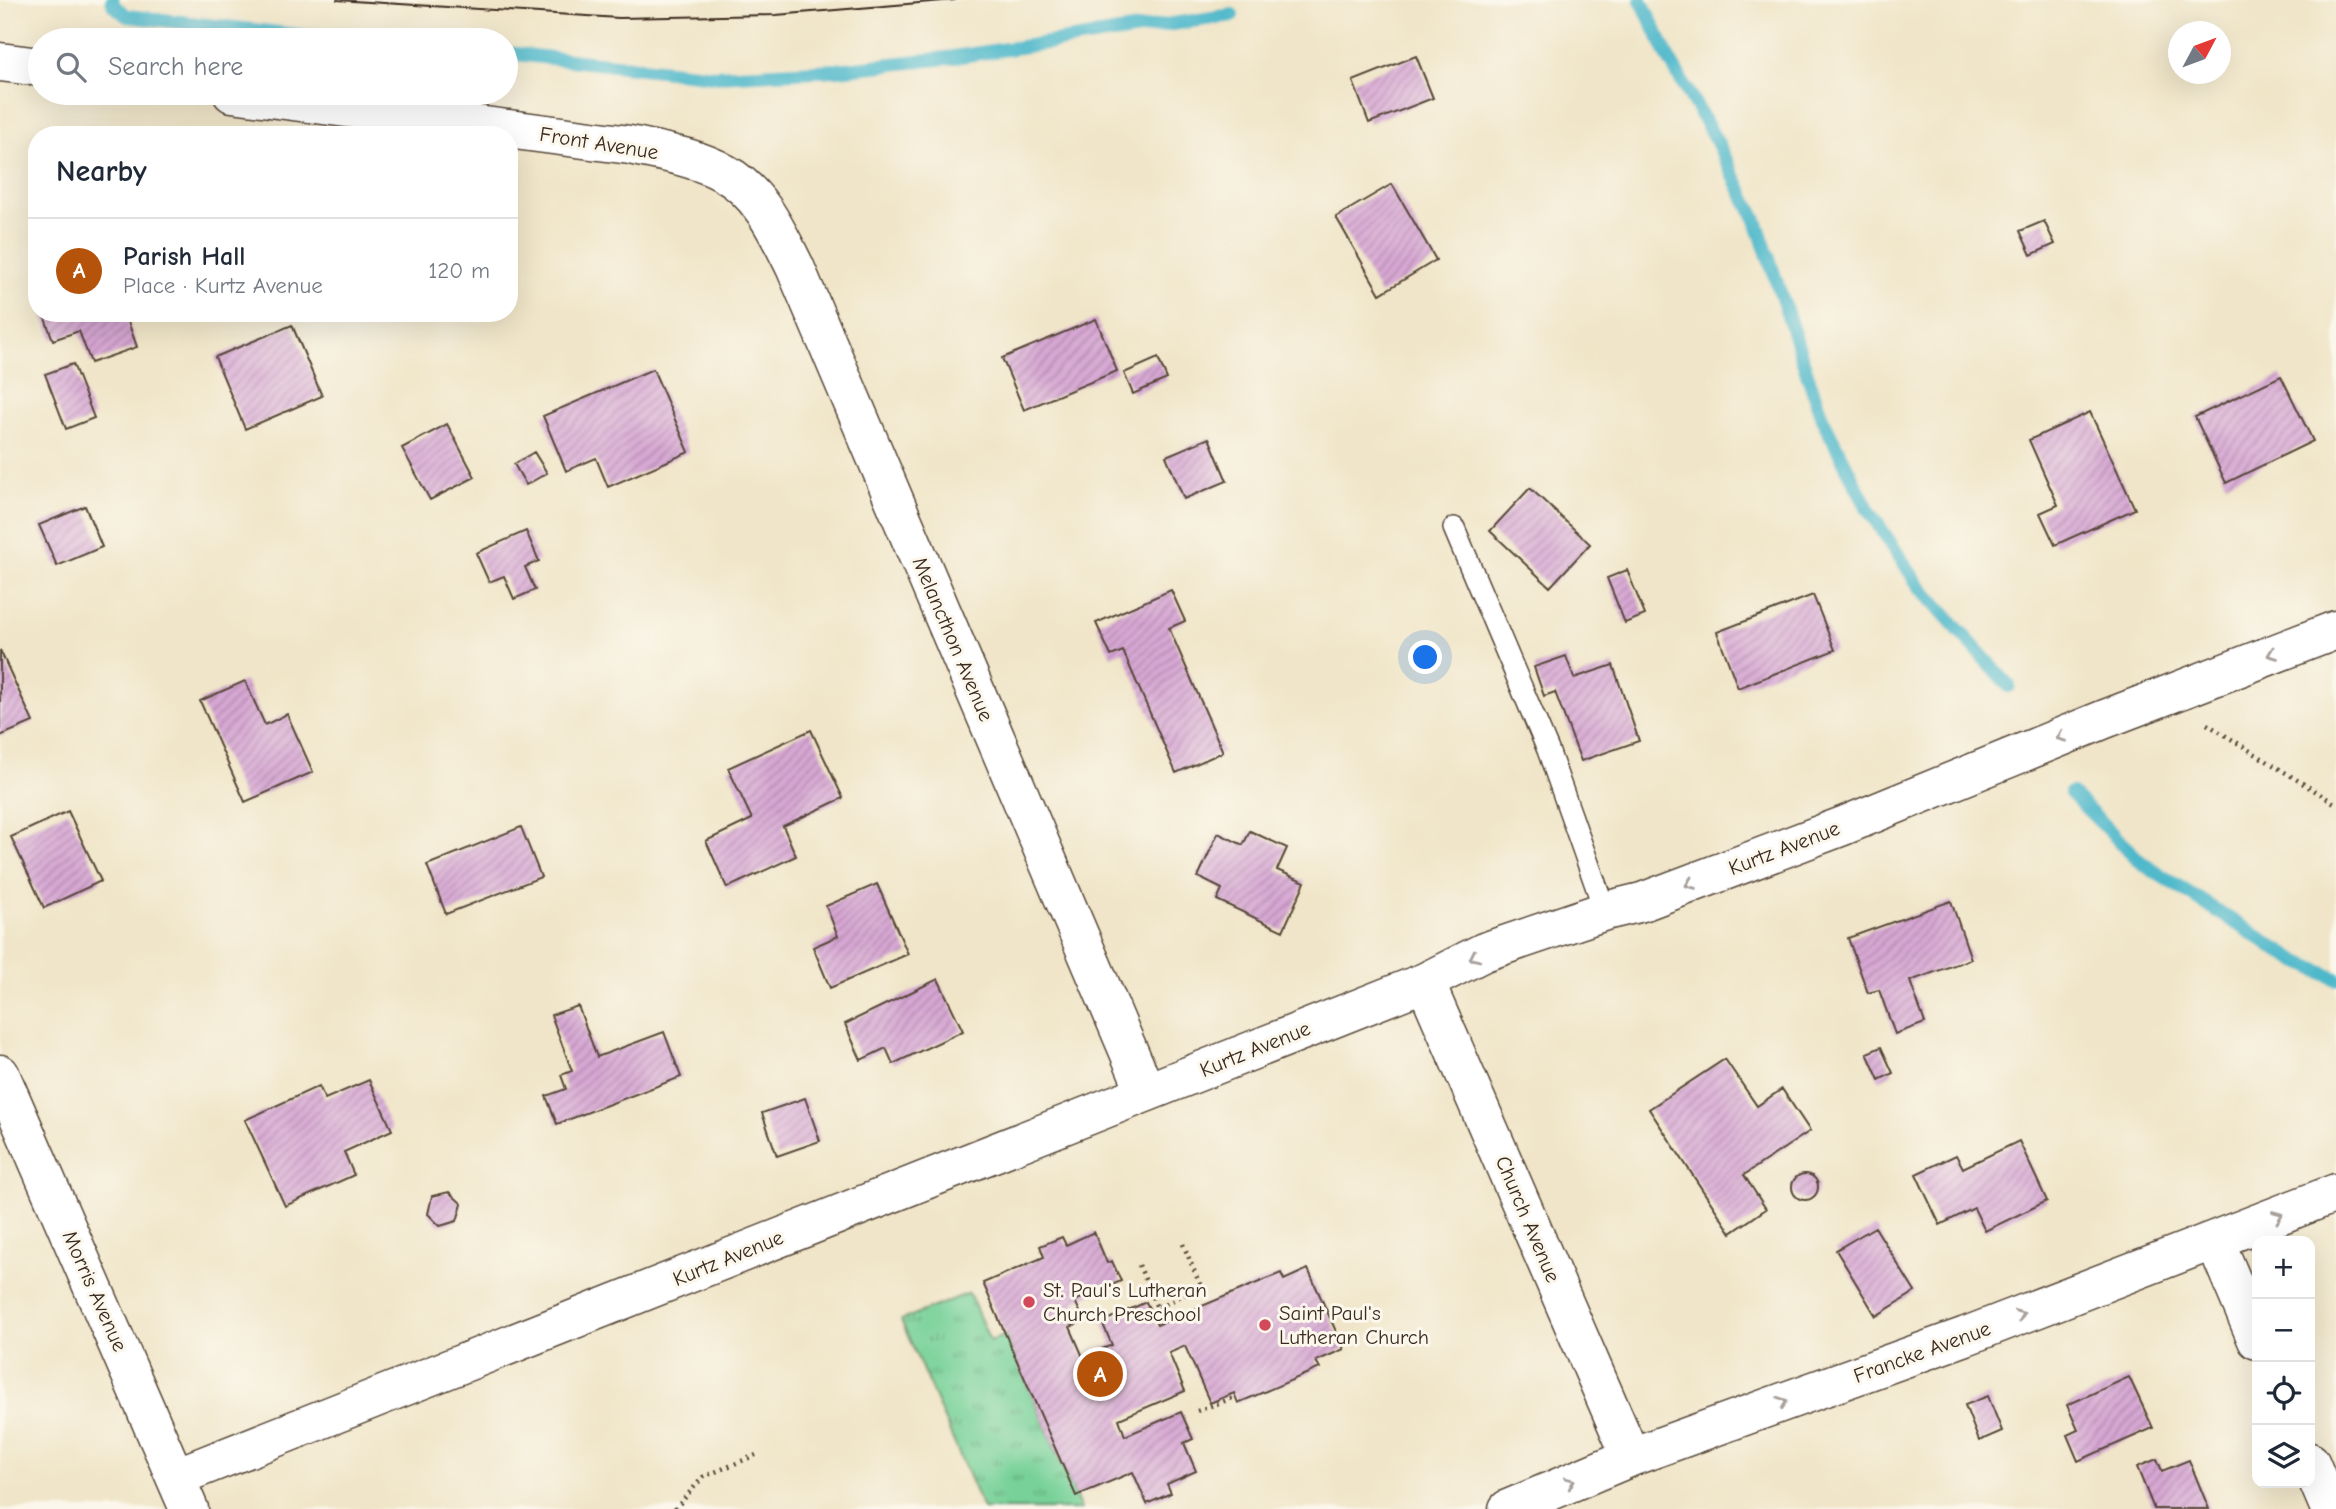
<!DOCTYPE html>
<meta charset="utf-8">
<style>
body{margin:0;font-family:"Comic Neue",sans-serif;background:#f2f2f3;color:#1f2937}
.controls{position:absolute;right:21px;bottom:21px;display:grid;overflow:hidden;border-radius:14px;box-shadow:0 7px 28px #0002}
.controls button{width:63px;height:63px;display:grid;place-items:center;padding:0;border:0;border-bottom:2px solid #e0e1e3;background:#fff;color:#1f2937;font:35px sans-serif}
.compass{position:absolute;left:2168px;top:21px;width:63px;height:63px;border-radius:50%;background:#fff;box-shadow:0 7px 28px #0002;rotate:49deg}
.you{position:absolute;left:1426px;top:658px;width:24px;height:24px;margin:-18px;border:5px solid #fff;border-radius:50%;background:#1a73e8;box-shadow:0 0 0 10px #1a73e833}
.badge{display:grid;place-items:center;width:46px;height:46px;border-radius:50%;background:#b45309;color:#fff;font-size:23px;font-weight:700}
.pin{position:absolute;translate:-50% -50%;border:4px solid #fff;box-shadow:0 2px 7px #0006}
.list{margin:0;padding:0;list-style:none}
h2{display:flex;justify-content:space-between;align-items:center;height:91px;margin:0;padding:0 28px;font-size:30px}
h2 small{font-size:23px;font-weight:400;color:#747a83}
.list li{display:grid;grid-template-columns:46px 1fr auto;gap:21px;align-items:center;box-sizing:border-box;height:105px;padding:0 28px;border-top:2px solid #e0e1e3}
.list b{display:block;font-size:26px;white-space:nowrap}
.list p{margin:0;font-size:23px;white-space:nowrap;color:#747a83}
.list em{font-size:23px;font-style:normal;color:#747a83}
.icon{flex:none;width:38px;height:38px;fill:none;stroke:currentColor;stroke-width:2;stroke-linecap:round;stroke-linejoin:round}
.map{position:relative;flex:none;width:2336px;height:1509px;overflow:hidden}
.search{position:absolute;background:#fff;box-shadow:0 7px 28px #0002;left:28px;top:28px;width:490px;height:77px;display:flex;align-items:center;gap:18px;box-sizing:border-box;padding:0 24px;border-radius:38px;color:#747a83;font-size:26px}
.panel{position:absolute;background:#fff;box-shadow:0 7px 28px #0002;left:28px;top:126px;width:490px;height:196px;border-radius:28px}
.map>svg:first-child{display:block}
</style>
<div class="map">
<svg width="2336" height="1509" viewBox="0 0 2336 1509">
<defs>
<pattern id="park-tufts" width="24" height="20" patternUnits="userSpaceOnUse" patternTransform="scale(1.75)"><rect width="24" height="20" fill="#77d198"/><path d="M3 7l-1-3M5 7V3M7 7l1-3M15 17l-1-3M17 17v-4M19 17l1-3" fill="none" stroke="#63aa7b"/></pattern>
<pattern id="building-hatch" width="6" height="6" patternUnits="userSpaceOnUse" patternTransform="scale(1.75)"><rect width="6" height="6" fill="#d7a7d4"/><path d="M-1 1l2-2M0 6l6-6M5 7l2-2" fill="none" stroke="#b088ab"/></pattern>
</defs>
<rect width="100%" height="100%" fill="#fbf7ec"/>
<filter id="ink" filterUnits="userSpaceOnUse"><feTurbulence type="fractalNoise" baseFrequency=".0143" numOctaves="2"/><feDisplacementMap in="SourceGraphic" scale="14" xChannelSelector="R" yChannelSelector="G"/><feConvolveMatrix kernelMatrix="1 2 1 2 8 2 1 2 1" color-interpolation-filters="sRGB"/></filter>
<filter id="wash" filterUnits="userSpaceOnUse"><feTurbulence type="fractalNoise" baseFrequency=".00686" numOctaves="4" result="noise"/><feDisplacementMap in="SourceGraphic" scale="28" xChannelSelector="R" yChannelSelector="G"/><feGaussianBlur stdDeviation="1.57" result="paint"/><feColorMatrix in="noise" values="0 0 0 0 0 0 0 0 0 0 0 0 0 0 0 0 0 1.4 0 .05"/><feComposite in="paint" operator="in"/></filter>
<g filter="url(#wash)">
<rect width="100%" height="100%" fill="#f0e5c8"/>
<path fill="url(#park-tufts)" stroke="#597e5b" stroke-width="2" d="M969,1293L990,1341L1006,1335L1081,1509H983L901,1320Z"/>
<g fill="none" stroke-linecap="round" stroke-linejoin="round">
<path stroke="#4db8ca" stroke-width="14" d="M112,0L114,6L127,16L342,40
M1641,0L1669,59L1717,142L1756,220L1822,418L1868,509L1919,586L2009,686
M506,53L714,76L837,70L947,58L1232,15
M2071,793L2143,864L2291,958L2336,979"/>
</g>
<g id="blocks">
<path fill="url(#building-hatch)" d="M1416,56L1433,98L1369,123L1353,81Z
M1392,184L1436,260L1380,294L1336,217Z
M2044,221L2055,244L2031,255L2020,231Z
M43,313H125L137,347L91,363L79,331L53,340Z
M1096,319L1117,371L1024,410L1002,358Z
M292,325L322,396L245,429L215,357Z
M1158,358L1167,379L1133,394L1124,373Z
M73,364L94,418L66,429L45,374Z
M653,369L689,452L608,487L596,458L566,471L543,416Z
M2281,376L2313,441L2226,483L2195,417Z
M2090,412L2135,509L2055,545L2040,513L2058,505L2029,440Z
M447,424L475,477L430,500L402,448Z
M1209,438L1227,481L1184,499L1166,456Z
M534,452L547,473L526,485L514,464Z
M1530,488L1590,544L1550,587L1490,531Z
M85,506L102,547L57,566L39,525Z
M526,531L539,561L525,567L535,590L514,599L504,576L489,582L476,553Z
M1627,570L1645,615L1625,623L1607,578Z
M1171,590L1185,621L1169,628L1223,752L1176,773L1123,651L1111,656L1096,623Z
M1813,595L1835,650L1738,688L1717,632Z
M0,650L33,722L0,736Z
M1566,656L1574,678L1613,665L1639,741L1581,761L1555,692L1544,696L1534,667Z
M245,681L265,725L287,714L313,772L245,802L200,701Z
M811,730L843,798L783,826L796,856L727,888L706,841L752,819L728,768Z
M68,811L101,881L44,908L11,837Z
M521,827L541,877L446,914L427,865Z
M1250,831L1287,848L1277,870L1305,882L1283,931L1217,900L1222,889L1198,877L1218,833L1243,845Z
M877,884L908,954L830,988L813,947L838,936L826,906Z
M1951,901L1971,959L1910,981L1925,1023L1895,1034L1879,990L1868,993L1848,938Z
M938,979L963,1031L893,1064L886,1048L861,1060L845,1024Z
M578,1006L597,1057L664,1032L681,1077L557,1124L546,1096L566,1089L561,1075L572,1071L551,1015Z
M1881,1047L1893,1073L1879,1080L1867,1053Z
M1725,1059L1757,1106L1782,1089L1810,1131L1744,1175L1766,1209L1731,1233L1649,1109Z
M369,1080L392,1130L344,1152L354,1175L285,1206L245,1120L319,1086L325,1099Z
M805,1098L820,1141L777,1156L762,1113Z
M2019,1141L2047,1201L1985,1231L1974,1208L1940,1225L1916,1174L1956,1155L1963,1168Z
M1792 1187a13 13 0 1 1 26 0a13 13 0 1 1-26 0Z
M449,1192L462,1204L457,1221L440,1226L428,1214L432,1196Z
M1875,1227L1915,1292L1876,1316L1836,1250Z
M1094,1232L1107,1263L1112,1261L1121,1281L1075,1301L1084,1321L1070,1327L1083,1357L1112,1345L1102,1322L1146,1302L1157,1325L1281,1273L1284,1280L1308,1269L1344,1349L1316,1361L1320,1368L1238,1403L1234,1393L1210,1403L1185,1346L1169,1353L1185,1391L1119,1419L1125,1436L1181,1412L1193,1439L1184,1443L1196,1471L1167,1484L1171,1493L1147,1504L1133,1472L1076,1496L983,1283L1044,1257L1040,1246L1062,1237L1066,1245Z
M2129,1377L2153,1428L2078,1461L2067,1435L2078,1430L2067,1405Z
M1988,1396L2002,1431L1979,1441L1965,1405Z
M2157,1459L2162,1471L2189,1460L2209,1509H2154L2137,1467Z"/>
</g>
</g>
<g filter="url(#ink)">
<use href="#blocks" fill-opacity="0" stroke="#564638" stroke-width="2"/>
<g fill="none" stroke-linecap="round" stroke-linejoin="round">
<g stroke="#564638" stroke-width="24">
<path id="service" d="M1454,528L1548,750L1605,911"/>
</g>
<g stroke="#564638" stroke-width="41">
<path id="minor" d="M0,62L40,67
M232,93L630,145C661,152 696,157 724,173C760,192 778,233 795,267L1146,1092
M1425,982L1631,1457
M0,1074L189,1509
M2215,1241L2257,1340
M2310,1462L2330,1509
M176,1477L1425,982L1484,952L1605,911L1642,902L1843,826L2105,719L2336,630
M1508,1509L1631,1457L1966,1336L2336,1193"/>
</g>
<path stroke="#564638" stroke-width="4.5" stroke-dasharray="2 5" stroke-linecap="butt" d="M2207,724L2336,804
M1139,1265L1157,1308L1201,1287L1183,1244
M1157,1308L1164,1322
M1197,1411L1233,1398
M675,1509L703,1477L756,1455"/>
<use href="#service" stroke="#fff" stroke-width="21"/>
<use href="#minor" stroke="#fff" stroke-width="38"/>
<path stroke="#3b2a1e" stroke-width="2" d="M337,0L619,18L776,15L955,0"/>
</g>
<defs><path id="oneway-chevron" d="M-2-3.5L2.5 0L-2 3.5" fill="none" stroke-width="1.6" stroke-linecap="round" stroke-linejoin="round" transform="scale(1.75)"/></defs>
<g stroke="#a79f9a">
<use href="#oneway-chevron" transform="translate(2272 654) rotate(159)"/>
<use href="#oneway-chevron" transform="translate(2061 737) rotate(158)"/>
<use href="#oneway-chevron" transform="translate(1690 884) rotate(159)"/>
<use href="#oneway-chevron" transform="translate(1474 957) rotate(154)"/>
<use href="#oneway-chevron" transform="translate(2278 1216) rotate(-21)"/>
<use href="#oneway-chevron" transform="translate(2020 1315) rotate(-21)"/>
<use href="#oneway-chevron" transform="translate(1783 1402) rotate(-20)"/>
<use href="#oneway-chevron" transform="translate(1570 1482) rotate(-23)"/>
</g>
</g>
<g fill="#d1495b" stroke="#fbf7ec" stroke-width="2.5">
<circle cx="1029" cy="1302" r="7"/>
<circle cx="1265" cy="1325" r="7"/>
</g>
<g text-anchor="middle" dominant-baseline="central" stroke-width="6" stroke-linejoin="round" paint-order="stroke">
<g font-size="21" fill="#3b2a1e" stroke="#fbf7ec">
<text transform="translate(599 143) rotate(9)">Front Avenue</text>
<text transform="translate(953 639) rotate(67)">Melancthon Avenue</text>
<text transform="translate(1784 848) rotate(-21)">Kurtz Avenue</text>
<text transform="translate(1255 1049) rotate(-22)">Kurtz Avenue</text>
<text transform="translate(1528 1219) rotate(67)">Church Avenue</text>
<text transform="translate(728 1258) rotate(-22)">Kurtz Avenue</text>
<text transform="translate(95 1291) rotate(66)">Morris Avenue</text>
<text transform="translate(1922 1352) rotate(-20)">Francke Avenue</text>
</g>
<g font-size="21" fill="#3b2a1e" stroke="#fbf7ec" text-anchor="start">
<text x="1043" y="1290">St. Paul's Lutheran<tspan x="1043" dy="24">Church Preschool</tspan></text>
<text x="1279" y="1313">Saint Paul's<tspan x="1279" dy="24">Lutheran Church</tspan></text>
</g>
</g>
</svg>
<div class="controls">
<button>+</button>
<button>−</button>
<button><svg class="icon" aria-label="locate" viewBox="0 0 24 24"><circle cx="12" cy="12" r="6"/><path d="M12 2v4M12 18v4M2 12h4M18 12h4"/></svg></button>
<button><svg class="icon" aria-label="layers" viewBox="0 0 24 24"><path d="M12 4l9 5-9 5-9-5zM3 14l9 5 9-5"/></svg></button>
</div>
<svg class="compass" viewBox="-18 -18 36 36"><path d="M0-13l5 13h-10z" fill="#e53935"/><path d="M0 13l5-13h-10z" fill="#747a83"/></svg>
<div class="you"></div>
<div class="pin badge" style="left:1100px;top:1374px">A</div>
<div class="search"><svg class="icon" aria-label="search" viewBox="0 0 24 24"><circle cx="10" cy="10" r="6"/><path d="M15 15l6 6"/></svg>Search here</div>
<section class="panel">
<h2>Nearby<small></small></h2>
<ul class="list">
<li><span class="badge">A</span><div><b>Parish Hall</b><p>Place · Kurtz Avenue</p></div><em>120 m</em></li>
</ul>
</section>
</div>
